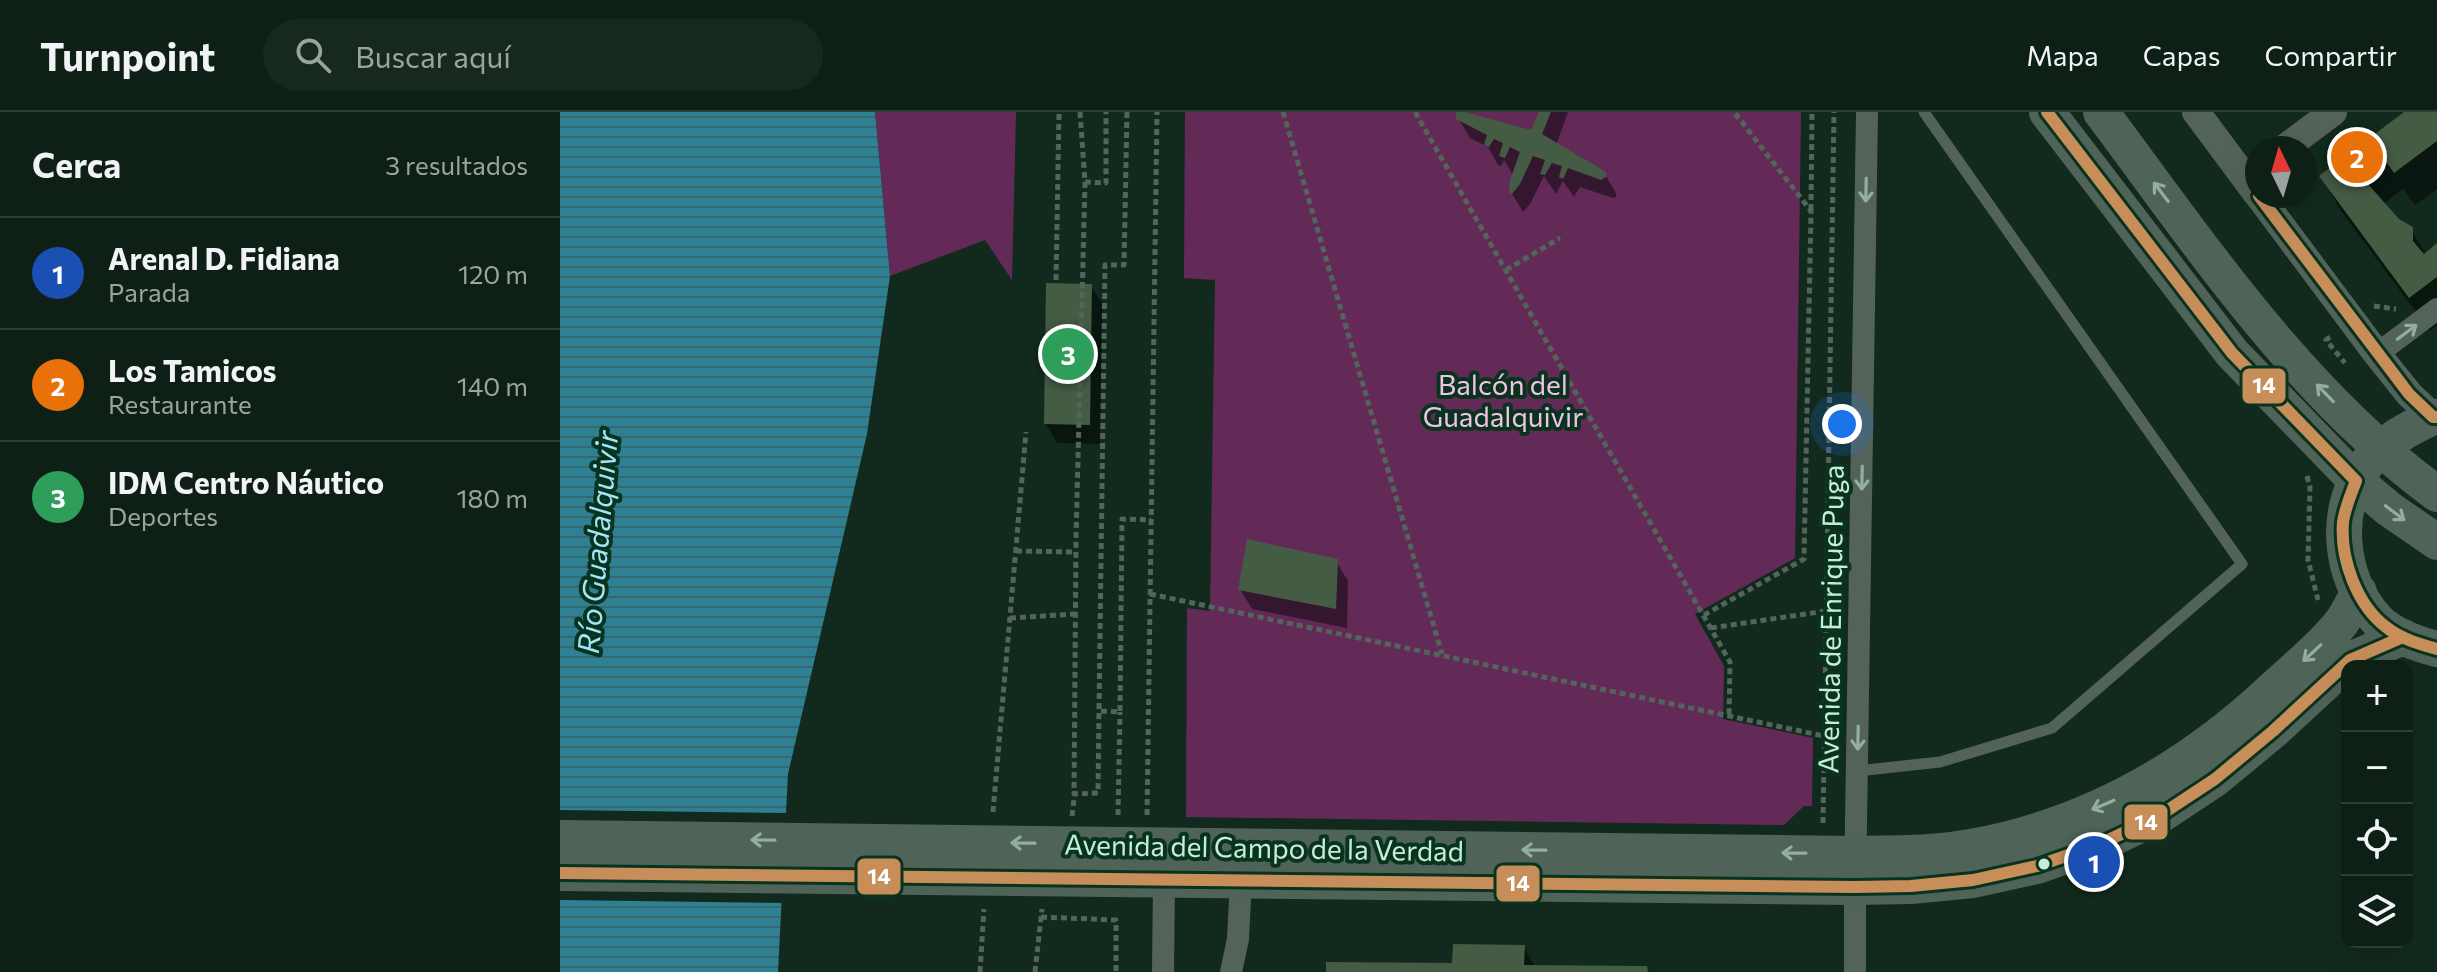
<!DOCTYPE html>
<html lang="es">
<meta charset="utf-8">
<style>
body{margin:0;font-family:Commissioner,sans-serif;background:#17281f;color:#f1f3f6}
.controls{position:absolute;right:24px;bottom:24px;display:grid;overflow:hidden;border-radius:16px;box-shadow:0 8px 32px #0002}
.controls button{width:72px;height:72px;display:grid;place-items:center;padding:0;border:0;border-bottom:2px solid #2e3e35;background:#0e2016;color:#f1f3f6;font:40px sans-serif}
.compass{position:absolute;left:1685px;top:24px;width:72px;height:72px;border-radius:50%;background:#0e2016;box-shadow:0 8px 32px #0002;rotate:355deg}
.you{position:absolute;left:1282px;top:312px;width:28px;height:28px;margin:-20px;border:6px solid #fff;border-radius:50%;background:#1a73e8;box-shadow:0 0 0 12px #1a73e833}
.badge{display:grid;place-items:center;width:52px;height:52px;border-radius:50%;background:#bca0f2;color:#fff;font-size:26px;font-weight:700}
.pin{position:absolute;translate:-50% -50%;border:4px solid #fff;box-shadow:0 2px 8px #0006}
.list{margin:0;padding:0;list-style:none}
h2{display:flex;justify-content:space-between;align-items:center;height:104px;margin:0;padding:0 32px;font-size:34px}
h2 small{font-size:26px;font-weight:400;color:#9ba3a1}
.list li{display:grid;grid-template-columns:52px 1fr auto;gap:24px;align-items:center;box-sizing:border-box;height:112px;padding:0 32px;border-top:2px solid #2e3e35}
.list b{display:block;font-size:30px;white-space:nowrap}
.list p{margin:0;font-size:26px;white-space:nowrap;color:#9ba3a1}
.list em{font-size:26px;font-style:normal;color:#9ba3a1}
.icon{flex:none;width:44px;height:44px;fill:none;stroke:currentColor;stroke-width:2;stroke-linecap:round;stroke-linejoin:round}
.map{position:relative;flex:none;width:1877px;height:860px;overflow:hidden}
header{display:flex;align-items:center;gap:48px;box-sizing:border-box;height:112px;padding:0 40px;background:#0e2016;border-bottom:2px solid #2e3e35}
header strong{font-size:38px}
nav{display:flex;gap:44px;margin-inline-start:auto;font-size:28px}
.search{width:560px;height:72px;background:#17281f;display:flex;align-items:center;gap:20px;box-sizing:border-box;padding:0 28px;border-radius:44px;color:#9ba3a1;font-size:30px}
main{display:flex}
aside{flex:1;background:#0e2016}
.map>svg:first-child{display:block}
</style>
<header>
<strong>Turnpoint</strong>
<div class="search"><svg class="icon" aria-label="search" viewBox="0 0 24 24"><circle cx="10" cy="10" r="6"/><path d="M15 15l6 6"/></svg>Buscar aquí</div>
<nav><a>Mapa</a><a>Capas</a><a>Compartir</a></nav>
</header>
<main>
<aside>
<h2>Cerca<small>3 resultados</small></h2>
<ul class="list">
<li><span class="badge" style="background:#1a4fb4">1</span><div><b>Arenal D. Fidiana</b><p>Parada</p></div><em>120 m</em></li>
<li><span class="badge" style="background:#e8710a">2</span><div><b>Los Tamicos</b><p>Restaurante</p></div><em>140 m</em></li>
<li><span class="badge" style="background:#2e9e5b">3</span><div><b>IDM Centro Náutico</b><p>Deportes</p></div><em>180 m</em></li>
</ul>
</aside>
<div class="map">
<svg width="1877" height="860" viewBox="0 0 1877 860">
<defs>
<pattern id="water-rules" width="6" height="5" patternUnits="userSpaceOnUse" patternTransform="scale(2)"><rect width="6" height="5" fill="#2f8092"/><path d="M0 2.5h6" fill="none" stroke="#346971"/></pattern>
</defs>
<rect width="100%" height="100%" fill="#122a1e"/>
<path fill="#632a57" d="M315,0H456L452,168L425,128L330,164Z
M625,0H1241L1235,446L1135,502L1164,554L1163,607L1253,626L1252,694H1244L1224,713L626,705L627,496L650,499L655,168L624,166Z"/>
<path fill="url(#water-rules)" d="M0,0H315L330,164L307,322L228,662L218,860H0Z"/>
<path fill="#122a1e" d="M0,698L230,701L226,791L0,788Z"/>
<path fill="#0007" d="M982,0H1008L996,33L1044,61L1056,81V85L1053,86L1020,75L1014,85L1003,69L996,82L984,64L970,92L963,100L951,80L953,63L944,48L941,54L938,53L928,35L910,26L898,6L972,21Z
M1848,0H1877V77L1855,93L1843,77L1823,92L1838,108L1851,117L1866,143L1877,134V213L1870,219L1781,99L1762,65Z
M531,174L543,193L540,332L497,331L486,312Z
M776,449L788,469L787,516L692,497L680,477Z
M964,835L975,855L1086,856L1089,860H768L894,853Z"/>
<path fill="#445b44" d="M896,0H905L971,18L979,0H991L982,22L1046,60V65L1041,68L1008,56L1003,67L999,65L1002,54L992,51L985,63L980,62L985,48L973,44L960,72L952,82L949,81L950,68L960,40L950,35L945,46L939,44L943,31L934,27L929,35L924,33L927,23L896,7Z
M1844,0H1877V29L1834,61L1823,45L1799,62L1839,107L1853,115V129L1864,142L1877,131V165L1849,186L1759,64Z
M486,171L532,172L530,313L484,312Z
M687,427L778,447L776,497L678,478Z
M893,832L965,833L964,853L1087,854L1088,860H766V850L892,851Z"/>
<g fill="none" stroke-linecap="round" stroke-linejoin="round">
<path stroke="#53645a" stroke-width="5" stroke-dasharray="6 4" stroke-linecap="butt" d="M520,0L525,70L546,71V0
M567,0L564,153H545L539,599L560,600L562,407L591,408
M723,0L882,542
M855,0L1170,550L1169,603
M525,70L516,426L514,682L538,681L539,599
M1251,98L1252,0
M946,158L1000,126
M496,168L499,0
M1814,194L1836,197
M1770,225L1766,228L1785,251
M1747,364L1750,375L1748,448L1758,488
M456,439L516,440
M590,482L1264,624
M1144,503L1244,447L1251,99L1174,0
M450,506L516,502
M1151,516L1266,499
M433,700L466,320
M558,703L560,600
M587,703L597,0
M512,704L515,679
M1263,711L1274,0
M481,805L556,808V860
M420,860L424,797
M475,860L482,797"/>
<path stroke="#54635a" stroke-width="11" d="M1297,659L1380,650L1492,616L1682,452L1364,0"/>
<path stroke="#54635a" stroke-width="22" d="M1817,242L1877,197
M603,860L604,767
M671,860L678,827L681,768
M1295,860V775L1307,0"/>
<path stroke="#54635a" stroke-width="28" d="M1636,0L1697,82
M1725,36L1773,0
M1699,84L1817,242L1849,282L1873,305"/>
<path stroke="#4f6359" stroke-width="36" d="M1487,0L1672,241L1796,369L1829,397L1877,430
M1541,0C1642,135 1739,281 1877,382
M1877,305H1873C1848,317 1826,328 1808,350C1772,395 1778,465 1817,508C1832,523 1857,532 1877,537
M0,726L1296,742C1334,741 1374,742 1411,735C1529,714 1629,656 1715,575C1737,555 1762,535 1781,511C1788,502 1793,490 1799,480
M0,761L1295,775L1351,774L1413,768L1477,754L1540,732L1599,704L1655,667L1713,619L1790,548L1843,525"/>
<g stroke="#08341f" stroke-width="18">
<path id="bus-1" d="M1487,0L1672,241L1796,369C1791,382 1785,396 1783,410C1780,447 1797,493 1826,515C1841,527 1859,532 1877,537
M1699,84L1849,282L1873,305H1877
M0,761L1295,775L1351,774L1413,768L1477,754L1540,732L1599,704L1655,667L1713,619L1790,548L1843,525"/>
</g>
<use href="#bus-1" stroke="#c78e5a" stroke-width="12"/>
</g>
<defs><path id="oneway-shaft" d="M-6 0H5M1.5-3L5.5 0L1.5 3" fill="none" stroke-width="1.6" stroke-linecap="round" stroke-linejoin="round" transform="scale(2)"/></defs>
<g stroke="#93af9e">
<use href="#oneway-shaft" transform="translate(1306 78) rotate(91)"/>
<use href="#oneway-shaft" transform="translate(1847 220) rotate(-37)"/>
<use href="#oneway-shaft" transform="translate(1302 366) rotate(91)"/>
<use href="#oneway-shaft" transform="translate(1298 626) rotate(91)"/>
</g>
<g stroke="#91af9d">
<use href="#oneway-shaft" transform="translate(1601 80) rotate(-127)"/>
<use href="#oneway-shaft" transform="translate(1765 281) rotate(-134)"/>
<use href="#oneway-shaft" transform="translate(1835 401) rotate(37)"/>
<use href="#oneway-shaft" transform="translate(1752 541) rotate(137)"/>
<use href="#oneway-shaft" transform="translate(1543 693) rotate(157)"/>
<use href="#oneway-shaft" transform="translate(203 728) rotate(-179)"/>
<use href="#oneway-shaft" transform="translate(463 731) rotate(-179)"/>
<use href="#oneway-shaft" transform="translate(974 738) rotate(-179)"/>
<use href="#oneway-shaft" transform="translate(1234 741) rotate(-179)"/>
</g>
<circle fill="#c7edd5" stroke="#08341f" stroke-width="3" cx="1484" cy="752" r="7"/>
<g text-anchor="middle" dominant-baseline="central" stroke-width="8" stroke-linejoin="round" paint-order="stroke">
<g font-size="28" fill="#f2c2e3" stroke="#08341f">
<text x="943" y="272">Balcón del<tspan x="943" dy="32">Guadalquivir</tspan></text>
</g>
<g font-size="28" fill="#c7edd5" stroke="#08341f">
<text transform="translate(1270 507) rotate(-89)">Avenida de Enrique Puga</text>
<text transform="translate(704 735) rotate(1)">Avenida del Campo de la Verdad</text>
</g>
<g font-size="30" font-style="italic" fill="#a4e5f8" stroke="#08341f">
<text transform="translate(36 430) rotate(-85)">Río Guadalquivir</text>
</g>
</g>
<g stroke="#08341f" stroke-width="3">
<rect x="1681" y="255" width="46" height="38" rx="8" fill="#c78e5a"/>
<rect x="1563" y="691" width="46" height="38" rx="8" fill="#c78e5a"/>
<rect x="296" y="745" width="46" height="39" rx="8" fill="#c78e5a"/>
<rect x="935" y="752" width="46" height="39" rx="8" fill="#c78e5a"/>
</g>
<g font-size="22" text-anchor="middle" font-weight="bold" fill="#fff">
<text x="1704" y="281">14</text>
<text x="1586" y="718">14</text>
<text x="319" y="772">14</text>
<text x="958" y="779">14</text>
</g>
</svg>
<div class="controls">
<button>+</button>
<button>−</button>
<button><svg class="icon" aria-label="locate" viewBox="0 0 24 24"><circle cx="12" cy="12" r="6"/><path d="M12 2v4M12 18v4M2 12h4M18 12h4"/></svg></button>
<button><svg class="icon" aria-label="layers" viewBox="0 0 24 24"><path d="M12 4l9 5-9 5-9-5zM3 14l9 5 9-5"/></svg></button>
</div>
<svg class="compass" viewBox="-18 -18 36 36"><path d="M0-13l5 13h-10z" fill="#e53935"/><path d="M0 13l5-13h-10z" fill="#9ba3a1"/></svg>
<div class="you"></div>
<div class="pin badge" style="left:1534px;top:750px;background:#1a4fb4">1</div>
<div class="pin badge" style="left:1797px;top:45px;background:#e8710a">2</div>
<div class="pin badge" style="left:508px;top:242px;background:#2e9e5b">3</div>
</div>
</main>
